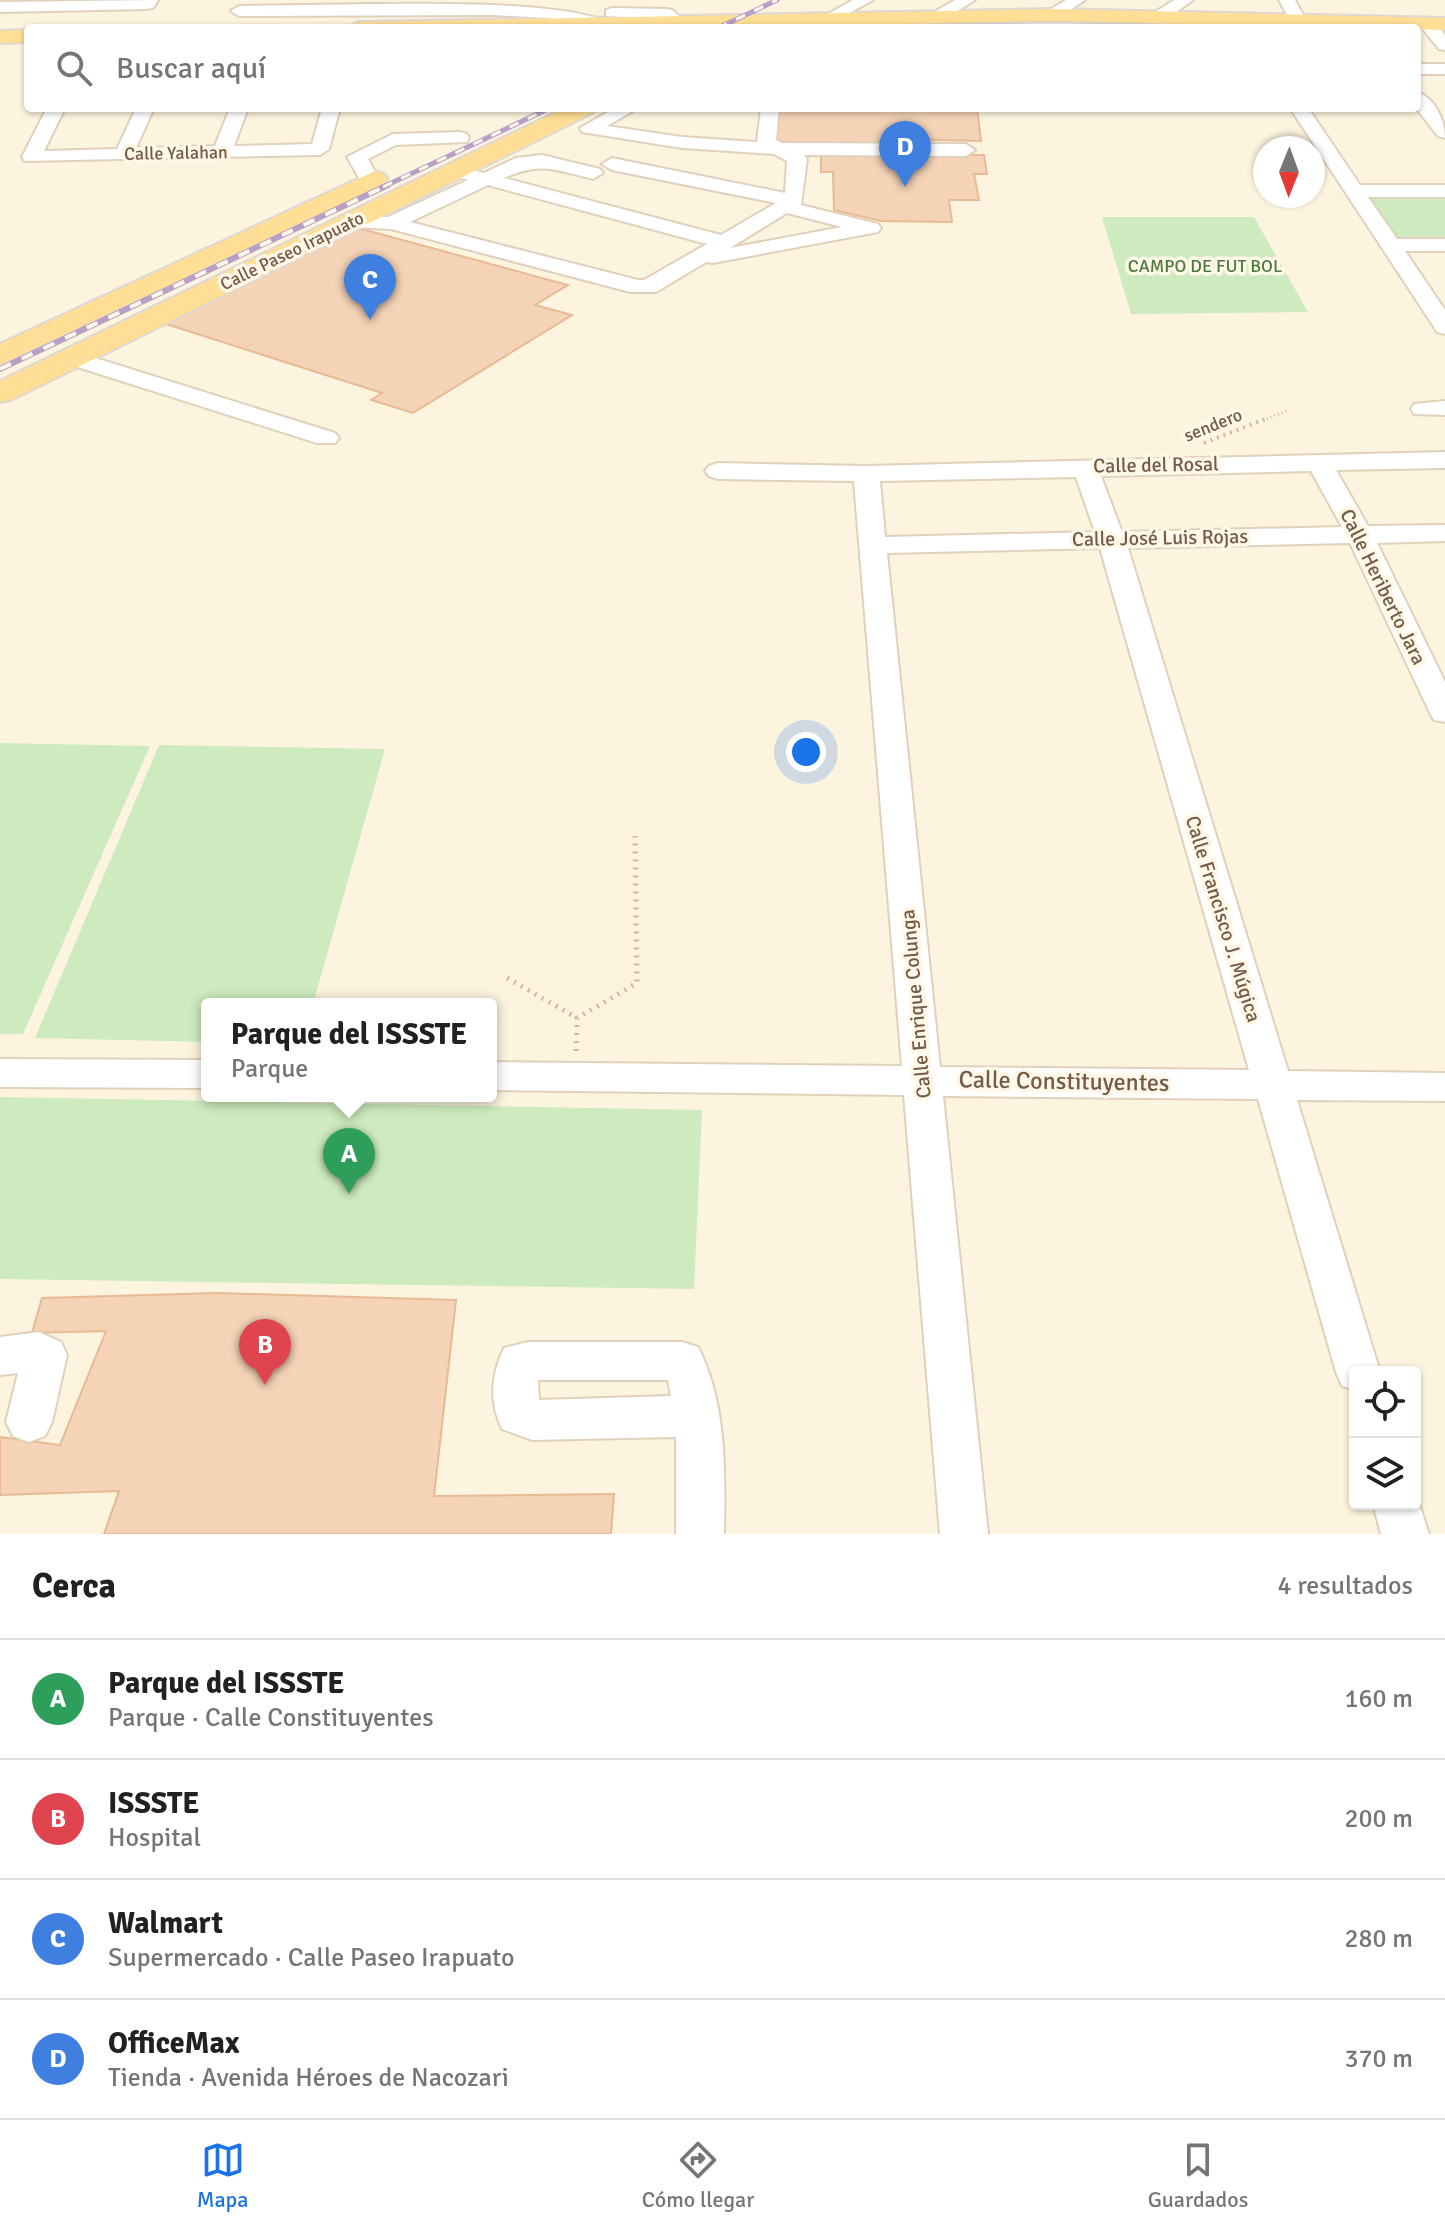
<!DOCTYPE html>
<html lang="es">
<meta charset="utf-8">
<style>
body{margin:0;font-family:Signika,sans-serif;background:#f6f6f6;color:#202124}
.controls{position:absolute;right:24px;bottom:24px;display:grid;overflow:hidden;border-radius:8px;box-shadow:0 2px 6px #0004}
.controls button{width:72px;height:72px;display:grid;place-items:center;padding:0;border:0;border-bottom:2px solid #e0e0e0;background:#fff;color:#202124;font:40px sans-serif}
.compass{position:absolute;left:1253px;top:136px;width:72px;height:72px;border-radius:50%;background:#fff;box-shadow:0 2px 6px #0004;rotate:181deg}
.you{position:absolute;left:806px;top:752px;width:28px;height:28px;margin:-20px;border:6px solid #fff;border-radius:50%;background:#1a73e8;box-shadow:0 0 0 12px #1a73e833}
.badge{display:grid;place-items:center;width:52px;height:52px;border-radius:50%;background:#1a73e8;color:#fff;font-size:26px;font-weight:700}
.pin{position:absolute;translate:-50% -66px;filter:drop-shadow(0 2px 4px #0008)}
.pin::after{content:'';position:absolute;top:42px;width:28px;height:24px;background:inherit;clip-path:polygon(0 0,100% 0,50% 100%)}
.popup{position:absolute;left:201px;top:998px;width:296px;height:104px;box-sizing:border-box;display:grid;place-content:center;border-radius:8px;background:#fff;filter:drop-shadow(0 2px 6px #0005);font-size:26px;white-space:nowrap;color:#757577}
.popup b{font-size:30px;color:#202124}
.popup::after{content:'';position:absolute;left:50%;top:100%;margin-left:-16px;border:16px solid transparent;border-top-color:#fff}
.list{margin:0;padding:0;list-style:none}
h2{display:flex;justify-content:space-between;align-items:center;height:104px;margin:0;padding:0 32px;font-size:34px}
h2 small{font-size:26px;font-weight:400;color:#757577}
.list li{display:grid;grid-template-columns:52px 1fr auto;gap:24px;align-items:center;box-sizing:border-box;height:120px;padding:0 32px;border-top:2px solid #e0e0e0}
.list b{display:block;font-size:30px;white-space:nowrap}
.list p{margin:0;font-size:26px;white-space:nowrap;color:#757577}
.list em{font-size:26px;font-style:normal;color:#757577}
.icon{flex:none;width:44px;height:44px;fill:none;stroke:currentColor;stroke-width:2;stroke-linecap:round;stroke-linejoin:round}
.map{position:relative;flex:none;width:1445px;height:1534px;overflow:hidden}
.search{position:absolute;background:#fff;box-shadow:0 2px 6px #0004;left:24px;right:24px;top:24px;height:88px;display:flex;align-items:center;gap:20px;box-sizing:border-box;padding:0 28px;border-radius:8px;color:#757577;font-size:30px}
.sheet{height:584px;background:#fff}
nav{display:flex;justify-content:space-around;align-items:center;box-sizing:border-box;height:112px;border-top:2px solid #e0e0e0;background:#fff;font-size:22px;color:#757577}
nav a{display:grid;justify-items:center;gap:4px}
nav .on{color:#1a73e8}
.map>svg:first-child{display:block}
</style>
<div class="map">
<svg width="1445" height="1534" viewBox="0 0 1445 1534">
<rect width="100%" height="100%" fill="#fdf4df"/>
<path fill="#cdebbe" d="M1369,197H1445V238H1398Z
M1102,217H1254L1308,312L1131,314Z
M0,743L150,746L23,1034H0Z
M159,745L385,749L313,1004H207V1042L35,1038Z
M0,1097L702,1110L694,1289L0,1279Z"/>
<path fill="#f4d3b6" stroke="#e7ba95" stroke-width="2" d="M777,108H977L981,141L898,139L899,145L774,142Z
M821,153L984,155L987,174H974L979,200H949L952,222L881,221L834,210L833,172H821Z
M358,228L568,285L535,305L572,315L413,413L371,400L382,393L166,324Z
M217,1293L456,1300L434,1496L614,1494L611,1534H104L119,1491L0,1495V1437L60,1445L106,1331L32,1333L42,1298Z"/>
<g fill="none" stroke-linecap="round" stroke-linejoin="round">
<g stroke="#e1d0bb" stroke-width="4">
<path id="minor" d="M158,0L154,7L148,9L0,12V2Z
M853,0H873L831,23L825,25L817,20Z
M955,0H975L948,17H936V11Z
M1066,0H1085L1058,18H1046V12Z
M1174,0H1193L1166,19H1154V13Z
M1279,0H1295L1310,28H1294Z
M374,4C420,4 586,0 616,28H594L546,18L493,15L239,16L231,11L239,6Z
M612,8L668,9L674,11L684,22L676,27L664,19L606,16V10Z
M1426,18L1432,20L1445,35V50L1439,49L1418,23Z
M740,22L746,24L748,28H732Z
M1417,64H1445V74H1417Z
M1417,92C1435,98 1445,120 1445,138L1438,136L1416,108Z
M47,108H65L44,151L117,149L136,108H154L136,148L215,146L230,108H248L234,146L312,144L322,108H340L329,149L320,155L25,161L22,157Z
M615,108H638L607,126L682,137L757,142L761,108H779L776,140L782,143L966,144L975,150L966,156L804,155L807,159L801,205L878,224L881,228L878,232L713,263L706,262L656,292H630L391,229L353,227L343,221L353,215L388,217L468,180L449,175L446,171L449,167L456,165L484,173L516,158L542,155L600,169L603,173L593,179C556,170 541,161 504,178L721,235L776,203L612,170L602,164L612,158L785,193L787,161L774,154L682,148L582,132L580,128ZM488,185L707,244L644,280H638L410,222ZM787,213L842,227L730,248Z
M1290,108H1308L1360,185H1445V197H1368L1397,239H1445V251H1405L1445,310V334L1437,332L1434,327Z
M460,132L467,134L469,138L467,142L396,145L368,159L380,181L370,187L363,185L347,157L393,134Z
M73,351L335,433L339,438L335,443H317L65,363L61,358L65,353Z
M1445,401V415L1414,414L1411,409L1414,404Z
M1445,452V468L1336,470L1368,526L1445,525V541L1377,543L1445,682V722L1434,720L1430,713L1350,543L1128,548L1288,1071L1445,1073V1101L1297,1100L1380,1372H1355V1390L1342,1386L1336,1372L1258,1099L943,1096L988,1534H940L904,1095L491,1090V1062L902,1066L854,481L718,479L709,476L705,471L709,466L718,463L866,466ZM1311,471L1342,527L1122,532L1101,476ZM1076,477L1095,532L885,537L880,481ZM1100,548L1249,1070L940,1067L887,553Z
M0,1059L207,1060V1088L0,1087Z
M39,1332L61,1342L67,1355L52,1422L45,1436L29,1442L13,1436L6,1422L18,1373L0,1375V1337Z
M682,1342L698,1347C727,1405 725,1470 724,1534H676V1437L532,1440L502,1429C489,1401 491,1376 504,1348L528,1342ZM538,1380H668L671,1396L539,1400Z
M1415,1491L1429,1534H1381L1373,1504H1415Z"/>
</g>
<g stroke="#ded7d3" stroke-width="4">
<path id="major" d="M1052,9L1445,18V30L1052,21L697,28H347L358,22Z
M28,30V42L0,43V31Z
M565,108H596L592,113L11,400L0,402V381Z
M375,171L384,174L388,179L384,184L0,365V344Z"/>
</g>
<path stroke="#d8b699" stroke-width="3" stroke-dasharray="1 3" stroke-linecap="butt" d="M1263,420L1289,410"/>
<path stroke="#d8b699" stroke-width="4" stroke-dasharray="2 5" stroke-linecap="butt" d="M1204,443L1268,418"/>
<path stroke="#d8b699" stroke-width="5" stroke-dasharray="2 6" stroke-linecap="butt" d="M507,978L577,1018
M576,1051L577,1018L637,983L635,836"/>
<use href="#minor" fill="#fff" fill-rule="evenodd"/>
<use href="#major" fill="#ffdf95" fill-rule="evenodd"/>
<g stroke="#b79fc6" stroke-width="5">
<path id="rail-far1" d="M718,28L777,0
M383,187L550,108"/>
</g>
<g stroke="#b79fc6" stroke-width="6">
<path id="rail" d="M0,369L388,185"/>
</g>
<use href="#rail-far1" stroke="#fff7e7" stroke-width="3" stroke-dasharray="10" stroke-linecap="butt"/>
<use href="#rail" stroke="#fff7e7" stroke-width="4" stroke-dasharray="12" stroke-linecap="butt"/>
</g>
<g text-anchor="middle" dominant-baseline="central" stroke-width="7" stroke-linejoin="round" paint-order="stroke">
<g font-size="18" fill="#755a46" stroke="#fff7e7">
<text transform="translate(176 153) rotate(-1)">Calle Yalahan</text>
<text transform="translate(292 251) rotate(-26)">Calle Paseo Irapuato</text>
<text transform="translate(1213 425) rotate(-22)">sendero</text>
</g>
<g font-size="18" fill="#4c7b3e" stroke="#fff7e7">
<text x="1205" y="266">CAMPO DE FUT BOL</text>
</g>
<g font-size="20" fill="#755a46" stroke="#fff7e7">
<text transform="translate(1156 465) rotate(-1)">Calle del Rosal</text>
<text transform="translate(1160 538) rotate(-1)">Calle José Luis Rojas</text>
<text transform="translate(1383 587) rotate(64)">Calle Heriberto Jara</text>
<text transform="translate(1223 919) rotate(73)">Calle Francisco J. Múgica</text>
<text transform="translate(916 1004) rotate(-95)">Calle Enrique Colunga</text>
</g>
<g font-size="24" fill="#755a46" stroke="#fff7e7">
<text transform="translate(1064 1081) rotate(1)">Calle Constituyentes</text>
</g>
</g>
</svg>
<div class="controls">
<button><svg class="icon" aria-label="locate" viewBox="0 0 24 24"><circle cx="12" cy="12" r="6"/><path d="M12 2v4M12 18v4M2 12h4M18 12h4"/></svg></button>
<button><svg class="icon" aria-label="layers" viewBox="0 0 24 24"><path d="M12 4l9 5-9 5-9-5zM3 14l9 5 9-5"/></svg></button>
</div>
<svg class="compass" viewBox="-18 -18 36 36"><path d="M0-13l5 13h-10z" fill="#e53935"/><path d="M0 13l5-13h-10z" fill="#757577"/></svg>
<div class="you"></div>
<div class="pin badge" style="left:349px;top:1194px;background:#2e9e5b">A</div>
<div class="popup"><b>Parque del ISSSTE</b>Parque</div>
<div class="pin badge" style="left:265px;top:1385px;background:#e0444e">B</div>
<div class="pin badge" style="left:370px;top:320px;background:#3f7fe0">C</div>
<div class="pin badge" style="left:905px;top:187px;background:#3f7fe0">D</div>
<div class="search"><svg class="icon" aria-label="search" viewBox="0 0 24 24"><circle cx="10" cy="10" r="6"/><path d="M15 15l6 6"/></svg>Buscar aquí</div>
</div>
<section class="sheet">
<h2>Cerca<small>4 resultados</small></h2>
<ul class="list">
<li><span class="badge" style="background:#2e9e5b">A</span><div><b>Parque del ISSSTE</b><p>Parque · Calle Constituyentes</p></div><em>160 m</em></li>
<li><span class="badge" style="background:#e0444e">B</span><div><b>ISSSTE</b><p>Hospital</p></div><em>200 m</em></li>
<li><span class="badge" style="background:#3f7fe0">C</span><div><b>Walmart</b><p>Supermercado · Calle Paseo Irapuato</p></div><em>280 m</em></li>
<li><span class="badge" style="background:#3f7fe0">D</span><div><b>OfficeMax</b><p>Tienda · Avenida Héroes de Nacozari</p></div><em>370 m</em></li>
</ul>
</section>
<nav>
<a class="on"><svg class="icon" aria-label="map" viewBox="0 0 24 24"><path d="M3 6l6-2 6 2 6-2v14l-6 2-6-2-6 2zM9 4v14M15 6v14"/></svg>Mapa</a>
<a><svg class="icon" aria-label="directions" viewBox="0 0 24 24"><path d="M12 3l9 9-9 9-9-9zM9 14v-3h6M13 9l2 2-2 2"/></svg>Cómo llegar</a>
<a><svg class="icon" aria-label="saved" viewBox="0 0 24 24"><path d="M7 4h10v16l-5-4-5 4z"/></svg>Guardados</a>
</nav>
